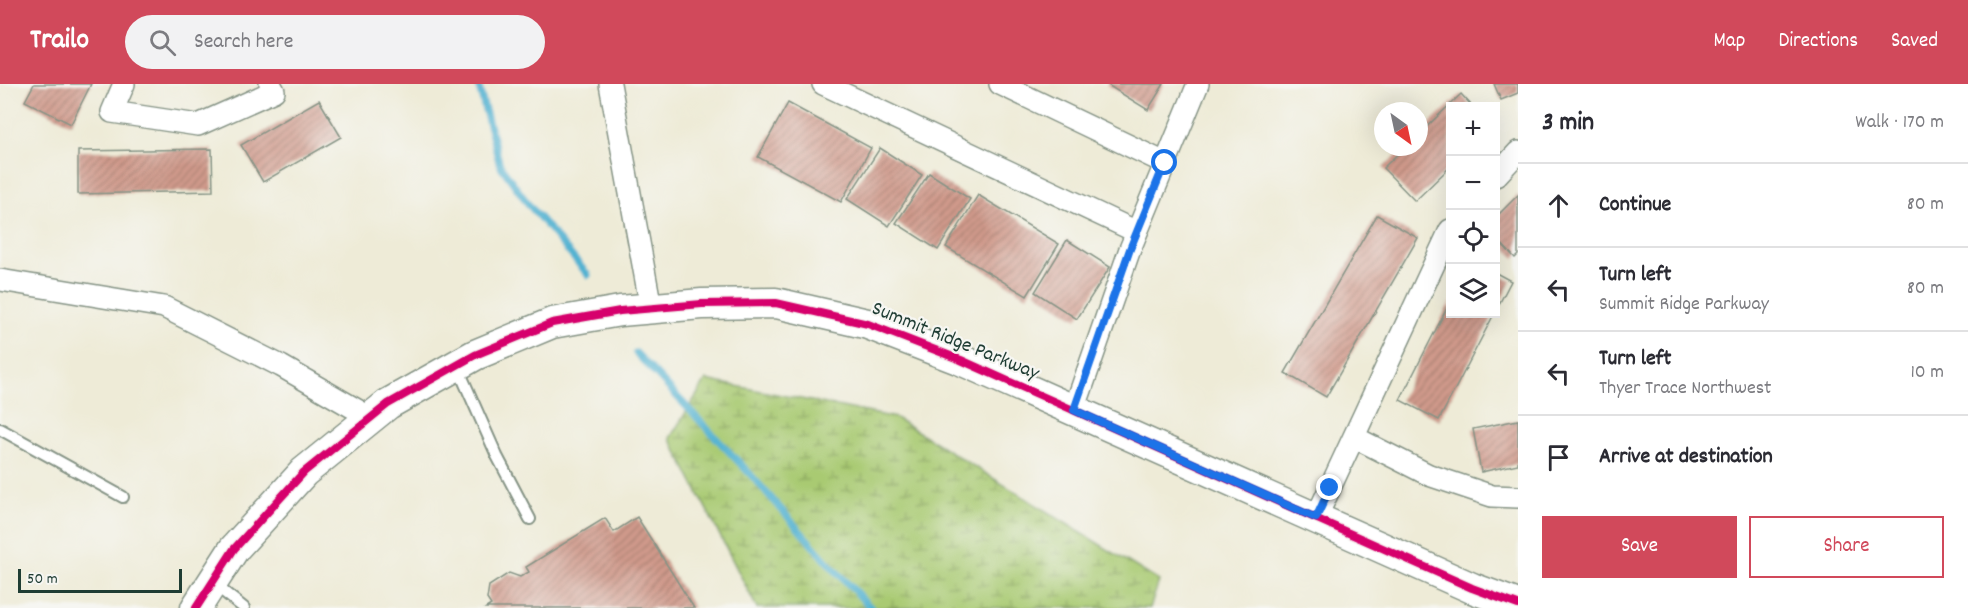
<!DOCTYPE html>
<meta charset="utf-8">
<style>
body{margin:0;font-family:Dekko,sans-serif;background:#f2f2f3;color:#2b2b33}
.controls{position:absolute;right:18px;top:18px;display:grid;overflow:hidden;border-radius:0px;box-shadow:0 6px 24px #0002}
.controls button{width:54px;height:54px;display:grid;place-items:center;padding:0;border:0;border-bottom:2px solid #e1e1e2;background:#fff;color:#2b2b33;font:30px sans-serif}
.compass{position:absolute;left:1374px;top:18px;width:54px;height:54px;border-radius:50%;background:#fff;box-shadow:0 6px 24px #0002;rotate:147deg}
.scale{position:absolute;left:18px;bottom:15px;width:164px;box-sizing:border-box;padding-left:6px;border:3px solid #1f3d34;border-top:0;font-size:16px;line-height:21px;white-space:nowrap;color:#1f3d34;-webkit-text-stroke:4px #f6f6f2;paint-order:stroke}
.stop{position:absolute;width:18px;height:18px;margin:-14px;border:4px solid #1a73e8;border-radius:50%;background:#fff}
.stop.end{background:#1a73e8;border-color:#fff;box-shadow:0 2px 6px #0008}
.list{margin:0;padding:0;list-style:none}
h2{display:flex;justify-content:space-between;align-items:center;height:78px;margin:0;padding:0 24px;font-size:26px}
h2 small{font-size:20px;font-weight:400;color:#7c7c81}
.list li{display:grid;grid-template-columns:39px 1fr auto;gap:18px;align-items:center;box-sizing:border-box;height:84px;padding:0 24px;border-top:2px solid #e1e1e2}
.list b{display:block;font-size:22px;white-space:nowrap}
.list p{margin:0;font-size:20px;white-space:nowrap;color:#7c7c81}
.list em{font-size:20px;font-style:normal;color:#7c7c81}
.actions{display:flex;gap:12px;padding:18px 24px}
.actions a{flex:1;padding:14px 0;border:2px solid #d1495b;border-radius:0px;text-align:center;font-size:21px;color:#d1495b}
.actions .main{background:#d1495b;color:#fff}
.icon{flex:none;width:33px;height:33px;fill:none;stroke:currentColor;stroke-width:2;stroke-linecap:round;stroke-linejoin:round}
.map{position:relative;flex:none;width:1518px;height:524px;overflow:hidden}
header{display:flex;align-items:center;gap:36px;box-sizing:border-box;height:84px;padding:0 30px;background:#d1495b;color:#fff}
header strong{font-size:28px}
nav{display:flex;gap:33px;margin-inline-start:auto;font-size:21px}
.search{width:420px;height:54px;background:#f2f2f3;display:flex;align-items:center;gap:15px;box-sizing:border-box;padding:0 21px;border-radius:33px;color:#7c7c81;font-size:22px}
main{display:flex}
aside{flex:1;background:#fff}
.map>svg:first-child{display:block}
</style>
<header>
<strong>Trailo</strong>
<div class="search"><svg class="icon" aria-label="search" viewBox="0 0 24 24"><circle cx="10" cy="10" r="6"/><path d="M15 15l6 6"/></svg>Search here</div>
<nav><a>Map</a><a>Directions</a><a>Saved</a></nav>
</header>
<main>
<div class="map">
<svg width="1518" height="524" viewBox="0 0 1518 524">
<defs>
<pattern id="wetland-marsh" width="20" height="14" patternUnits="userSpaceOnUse" patternTransform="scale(1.5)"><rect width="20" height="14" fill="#a9ca72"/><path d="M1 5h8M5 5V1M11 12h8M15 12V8" fill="none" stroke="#89a55e"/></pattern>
<pattern id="building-hatch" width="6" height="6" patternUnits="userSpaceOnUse" patternTransform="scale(1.5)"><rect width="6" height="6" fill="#d09a8b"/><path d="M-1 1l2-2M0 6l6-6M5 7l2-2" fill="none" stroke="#a87f72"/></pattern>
</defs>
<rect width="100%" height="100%" fill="#f6f6f2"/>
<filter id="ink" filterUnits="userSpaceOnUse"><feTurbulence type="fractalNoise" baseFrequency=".0167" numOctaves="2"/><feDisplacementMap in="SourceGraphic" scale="12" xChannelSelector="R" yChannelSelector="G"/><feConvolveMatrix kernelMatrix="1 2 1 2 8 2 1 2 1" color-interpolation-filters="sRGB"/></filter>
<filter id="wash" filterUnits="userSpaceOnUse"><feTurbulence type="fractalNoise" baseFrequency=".008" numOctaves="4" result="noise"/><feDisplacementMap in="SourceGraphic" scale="24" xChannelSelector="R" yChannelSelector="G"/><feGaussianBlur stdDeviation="1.35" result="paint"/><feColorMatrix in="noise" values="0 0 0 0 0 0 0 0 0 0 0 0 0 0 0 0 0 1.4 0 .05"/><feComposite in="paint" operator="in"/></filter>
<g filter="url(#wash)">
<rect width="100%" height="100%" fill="#eeebd7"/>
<path fill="url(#wetland-marsh)" stroke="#648453" stroke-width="1.5" d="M706,296L896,334L1159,497L1150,524H757L670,354Z"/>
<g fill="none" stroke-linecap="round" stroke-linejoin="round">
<path stroke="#53b2d1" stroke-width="7" d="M478,0L500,81L529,121L588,191
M636,269L751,391L831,482L871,524"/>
</g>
<g id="blocks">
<path fill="url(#building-hatch)" d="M34,0H91L71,40L25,17Z
M1106,0H1164L1148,26Z
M1494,0H1518V9L1501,16Z
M1461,10L1472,22H1450V83L1415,117L1383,84L1405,63H1419V50Z
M319,16L341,53L263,98L241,61Z
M788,19L871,64L841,118L758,73Z
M880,64L922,91L889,142L847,115Z
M212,65L213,107L78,110V67Z
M929,89L970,115L938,166L896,139Z
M978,111L1059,160L1027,212L946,163Z
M1518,111V171L1515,174L1496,154V133Z
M1377,131L1418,154L1326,313L1285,289Z
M1067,156L1110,183L1077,235L1035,208Z
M1496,189L1511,197L1496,226Z
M1450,218V230H1494L1439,336L1400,316Z
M1518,336V380L1481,388L1473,345Z
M637,433L694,524H486L491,521L487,515L489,502L509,489L520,493L529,488L526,483L605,434L614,448Z"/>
</g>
</g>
<g filter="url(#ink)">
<use href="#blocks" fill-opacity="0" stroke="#869486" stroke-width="1.5"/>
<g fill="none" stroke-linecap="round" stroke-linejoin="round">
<g stroke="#869486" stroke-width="14">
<path id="lane" d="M458,284L497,372L530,435
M0,345L123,413
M214,500L244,524"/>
</g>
<g stroke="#869486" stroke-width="24">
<path id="street" d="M124,0L112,28L198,41L274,7L270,0
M610,0L651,224
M823,0L1137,148
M1000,0L1165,79
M1496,92L1518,68
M0,196L164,223L281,282L371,334
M1074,326L1130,165L1198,0
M1354,353L1429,391L1492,412L1518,413
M1316,434L1450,146"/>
</g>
<g stroke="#869486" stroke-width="33">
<path id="secondary" d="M196,524L234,465L304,388L388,320L475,271L552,239L620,227L702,220L776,219L868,240L961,276L1472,504L1518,521"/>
</g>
<use href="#lane" stroke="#fff" stroke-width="10"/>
<use href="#street" stroke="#fff" stroke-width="21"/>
<use href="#secondary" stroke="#fff" stroke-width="30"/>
<g stroke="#f6f6f2" stroke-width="11">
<path id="cycleway" d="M196,524L234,465L304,388L388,320L475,271L552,239L620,227L702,220L776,219L868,240L961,276L1472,504L1518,521"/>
</g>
<use href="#cycleway" stroke="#d6006c" stroke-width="8"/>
</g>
</g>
<g fill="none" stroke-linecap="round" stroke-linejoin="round" filter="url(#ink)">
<path stroke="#1a73e8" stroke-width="8" d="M1165,79L1130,165L1074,326L1316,434L1330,404"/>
</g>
<g text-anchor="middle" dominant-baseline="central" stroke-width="4.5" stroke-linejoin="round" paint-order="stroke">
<g font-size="21" fill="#1f3d34" stroke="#f6f6f2">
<text transform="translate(955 258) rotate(22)">Summit Ridge Parkway</text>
</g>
</g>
</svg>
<div class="controls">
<button>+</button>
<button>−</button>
<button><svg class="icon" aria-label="locate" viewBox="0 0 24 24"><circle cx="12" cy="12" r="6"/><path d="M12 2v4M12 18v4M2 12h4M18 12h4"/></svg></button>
<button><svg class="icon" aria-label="layers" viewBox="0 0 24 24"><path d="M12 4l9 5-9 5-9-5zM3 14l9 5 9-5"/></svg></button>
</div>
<svg class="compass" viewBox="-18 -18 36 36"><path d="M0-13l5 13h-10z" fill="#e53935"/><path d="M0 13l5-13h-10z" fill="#7c7c81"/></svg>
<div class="scale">50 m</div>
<div class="stop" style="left:1165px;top:79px"></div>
<div class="stop end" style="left:1330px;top:404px"></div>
</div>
<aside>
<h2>3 min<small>Walk · 170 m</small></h2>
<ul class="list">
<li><svg class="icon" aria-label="ahead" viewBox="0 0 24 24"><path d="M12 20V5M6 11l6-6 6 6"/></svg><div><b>Continue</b></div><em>80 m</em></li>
<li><svg class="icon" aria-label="left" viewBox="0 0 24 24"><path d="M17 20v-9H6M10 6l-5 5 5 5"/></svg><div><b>Turn left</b><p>Summit Ridge Parkway</p></div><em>80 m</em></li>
<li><svg class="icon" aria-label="left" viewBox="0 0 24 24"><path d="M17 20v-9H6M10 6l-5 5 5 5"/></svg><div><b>Turn left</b><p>Thyer Trace Northwest</p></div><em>10 m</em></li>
<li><svg class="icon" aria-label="arrive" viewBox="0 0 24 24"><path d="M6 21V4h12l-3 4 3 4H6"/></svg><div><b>Arrive at destination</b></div></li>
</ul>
<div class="actions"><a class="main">Save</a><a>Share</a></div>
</aside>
</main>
